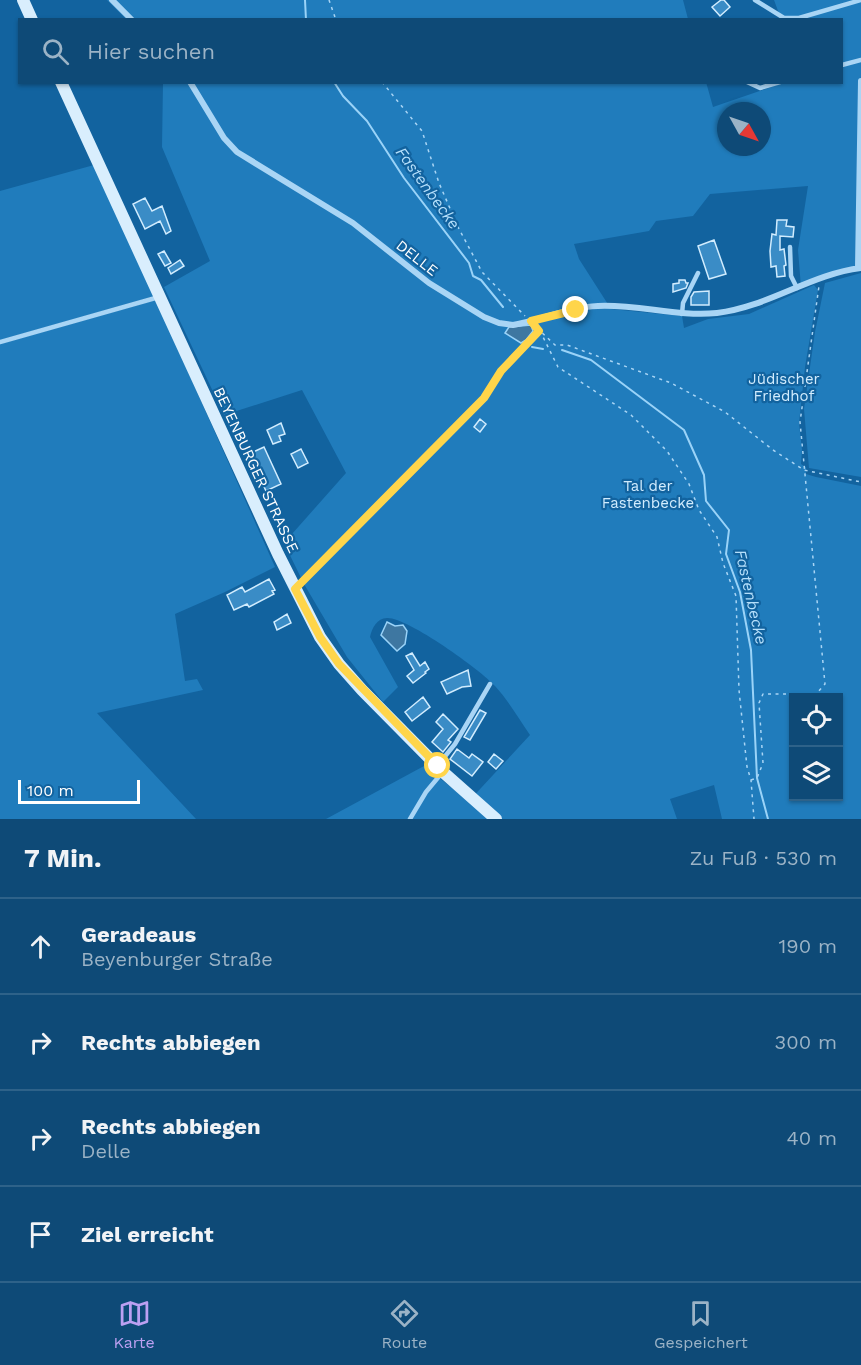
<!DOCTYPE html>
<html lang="de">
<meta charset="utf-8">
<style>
body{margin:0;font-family:"Work Sans",sans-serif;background:#1c547f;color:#f1f3f6}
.controls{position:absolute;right:18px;bottom:18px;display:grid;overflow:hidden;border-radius:0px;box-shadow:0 2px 4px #0004}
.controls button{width:54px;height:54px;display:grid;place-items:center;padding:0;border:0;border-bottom:2px solid #2e6289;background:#0e4a77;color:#f1f3f6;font:30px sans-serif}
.compass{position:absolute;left:717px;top:102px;width:54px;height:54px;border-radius:50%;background:#0e4a77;box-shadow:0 2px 4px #0004;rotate:130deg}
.scale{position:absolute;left:18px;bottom:15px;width:122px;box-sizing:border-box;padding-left:6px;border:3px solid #fff;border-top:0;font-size:16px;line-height:21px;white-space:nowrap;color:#fff;-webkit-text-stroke:4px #12639f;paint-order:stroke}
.stop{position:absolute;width:18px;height:18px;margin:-14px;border:4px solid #ffd54a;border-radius:50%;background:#fff}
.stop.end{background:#ffd54a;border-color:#fff;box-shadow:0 2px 6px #0008}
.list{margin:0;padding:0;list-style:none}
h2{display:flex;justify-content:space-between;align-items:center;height:78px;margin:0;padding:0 24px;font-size:26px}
h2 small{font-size:20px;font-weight:400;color:#9bb3c6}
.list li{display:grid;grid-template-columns:39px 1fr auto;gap:18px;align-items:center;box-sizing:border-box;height:96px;padding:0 24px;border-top:2px solid #2e6289}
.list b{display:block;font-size:22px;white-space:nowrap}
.list p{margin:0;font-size:20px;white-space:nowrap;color:#9bb3c6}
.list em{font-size:20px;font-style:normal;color:#9bb3c6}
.icon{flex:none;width:33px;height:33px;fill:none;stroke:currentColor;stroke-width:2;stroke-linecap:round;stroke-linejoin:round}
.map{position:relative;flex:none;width:861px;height:819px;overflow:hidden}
.search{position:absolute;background:#0e4a77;box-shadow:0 2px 4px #0004;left:18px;right:18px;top:18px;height:66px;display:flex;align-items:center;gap:15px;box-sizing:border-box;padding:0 21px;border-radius:0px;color:#9bb3c6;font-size:22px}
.sheet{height:462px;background:#0e4a77}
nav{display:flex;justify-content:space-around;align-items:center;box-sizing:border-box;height:84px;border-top:2px solid #2e6289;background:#0e4a77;font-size:16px;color:#9bb3c6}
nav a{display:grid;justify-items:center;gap:3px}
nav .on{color:#bca0f2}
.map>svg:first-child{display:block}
</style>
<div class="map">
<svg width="861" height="819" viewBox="0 0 861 819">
<rect width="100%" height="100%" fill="#12639f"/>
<path fill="#207cbc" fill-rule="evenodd" d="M107,0H683L688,19L127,20Z
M774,0H861V265L801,287L798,250L808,186L710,194L693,216L656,221L649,231L574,244L579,259L611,309L682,316L684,328L708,319L749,314L814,285L818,290L805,367L799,423L802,450L801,464L806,467V474L816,477L861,486V819H722L714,785L670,799L677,819H326L424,766L469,801L530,735C519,719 508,700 495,686C481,670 407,617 387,618C377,618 372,628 370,637L398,687L383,702L347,657L304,584L284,543L346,473L302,390L224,415L164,287L210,261L162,147L163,83L706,82L713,107L783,83L842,82V20L781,19ZM726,111H762V147H726ZM794,698H838V796H794Z
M94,165L155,296L0,340V191Z
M861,273V477L809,468L804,409L815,332L825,283Z
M156,300L275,567L225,592L175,614L185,681L197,679L203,690L97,713L196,819H0V344Z"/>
<path fill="#3e77a1" stroke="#9ad3f8" stroke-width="1.5" d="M531,325L533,331L526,340L521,343L505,333L509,327Z
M387,622L395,626L403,625L407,631L405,644L397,651L381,635Z"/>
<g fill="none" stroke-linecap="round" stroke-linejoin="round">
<path stroke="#9ad3f8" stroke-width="2" d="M305,0L306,20
M334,82L343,96L367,121L404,178L469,263L473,276L481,280L503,307
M532,347L543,349
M562,350L591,360L684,430L704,475L706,501L729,530L726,554L740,592L751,650L757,778L768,819"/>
</g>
<path fill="#3a8cc6" stroke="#d1ecfe" stroke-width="1.5" d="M721,0H724L730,7L720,16L712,7Z
M145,198L152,211L162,206L171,231L166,234L160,221L145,229L133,204Z
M777,220H787L786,226L794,227L793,237L780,236V250L784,249L786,265L784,266L785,276L777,277L776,266L771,267L770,251L772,234L776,235Z
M714,240L726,274L709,279L698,246Z
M164,251L171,263L165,266L158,254Z
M180,260L184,266L171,274L168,268Z
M679,280H685L686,283H688L686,288L673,292V284L679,283Z
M709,291V305H691V297L694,292Z
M480,419L486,424L480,432L474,427Z
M281,423L285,434L279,436L281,441L273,444L267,430Z
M264,447L281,484L266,491L249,454Z
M301,449L308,463L298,468L291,454Z
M269,579L275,590L272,591L274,594L249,607L247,604L234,610L227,595L242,587L245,592Z
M287,614L291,623L277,630L274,622Z
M412,653L420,666L425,662L429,669L425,672L426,673L413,683L407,676L414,670L406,656Z
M468,670L471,686L462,687L447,694L441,682Z
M423,697L430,707L412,721L405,712Z
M480,710L486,713L470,740L464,737Z
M443,714L458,729L448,740L451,742L443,752L432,742L443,729L436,722Z
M457,749L469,758L472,754L483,762L472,776L450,759Z
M494,754L503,761L496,769L488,762Z"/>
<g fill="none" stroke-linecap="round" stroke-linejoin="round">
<path stroke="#a9d5f5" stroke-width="1.5" stroke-dasharray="3 4.5" stroke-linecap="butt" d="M329,0L336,20
M382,82L422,131L439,183L458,227L482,272L525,316
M537,328L555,345H567L671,383L725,412L773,450L804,470L861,482
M540,331L558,367L631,415L667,451L689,484L699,510L717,537L723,563L736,596L739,690L747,767L751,780L754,819
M304,580L484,398L501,371L539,331
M751,780L757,778L763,763L759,703L763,694H816L825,684L800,422L819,286"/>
<path stroke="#a9d5f5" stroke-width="4.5" d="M755,0L784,18H799L861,0
M842,65L861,60
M747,82L760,88L780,82
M790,247L791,276L797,288
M682,314L683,303L698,273
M0,342L159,297
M438,765L455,744L490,684
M410,819L426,792L441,774"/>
<path stroke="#a9d5f5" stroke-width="6" d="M112,0L132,20
M190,82L224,138L237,152L353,223L429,283L484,317L499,323L513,325C541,320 569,307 598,306C638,304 677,317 717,313C768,307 811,274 861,268
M858,268L861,81"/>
<path stroke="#d9eefd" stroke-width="12" d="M23,0L32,20
M61,82L278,554L320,637L339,664L362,690L443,772L496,819"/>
</g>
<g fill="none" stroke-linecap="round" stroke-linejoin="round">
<path stroke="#ffd54a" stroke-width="8" d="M438,766L339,664L320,637L295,589L484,398L501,371L539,331L531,321L576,310"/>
</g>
<g text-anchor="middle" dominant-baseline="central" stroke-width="4.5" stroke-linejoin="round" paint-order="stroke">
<g font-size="15" fill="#fff" stroke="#12639f">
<text transform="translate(417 258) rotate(38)">DELLE</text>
<text transform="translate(256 470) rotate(65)">BEYENBURGER STRASSE</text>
</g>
<g font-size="15" fill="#d1ecfe" stroke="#12639f">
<text x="784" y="379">Jüdischer<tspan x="784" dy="17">Friedhof</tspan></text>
<text x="648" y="486">Tal der<tspan x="648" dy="17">Fastenbecke</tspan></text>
</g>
<g font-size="16" font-style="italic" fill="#b5dffb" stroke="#12639f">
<text transform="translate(428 188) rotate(54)">Fastenbecke</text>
<text transform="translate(751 597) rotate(77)">Fastenbecke</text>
</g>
</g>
</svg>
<div class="controls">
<button><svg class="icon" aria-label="locate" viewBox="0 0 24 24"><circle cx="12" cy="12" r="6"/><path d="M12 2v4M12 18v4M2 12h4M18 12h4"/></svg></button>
<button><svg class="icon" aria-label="layers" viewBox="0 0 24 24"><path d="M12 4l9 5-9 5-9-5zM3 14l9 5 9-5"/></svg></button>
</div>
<svg class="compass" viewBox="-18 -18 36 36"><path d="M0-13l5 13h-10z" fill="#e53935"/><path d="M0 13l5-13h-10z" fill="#9bb3c6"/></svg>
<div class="scale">100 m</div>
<div class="stop" style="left:438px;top:766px"></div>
<div class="stop end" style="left:576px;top:310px"></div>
<div class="search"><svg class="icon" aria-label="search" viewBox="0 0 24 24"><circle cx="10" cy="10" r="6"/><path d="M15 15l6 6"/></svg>Hier suchen</div>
</div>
<section class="sheet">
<h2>7 Min.<small>Zu Fuß · 530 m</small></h2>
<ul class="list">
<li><svg class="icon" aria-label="ahead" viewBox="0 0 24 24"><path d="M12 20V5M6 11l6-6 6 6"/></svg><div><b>Geradeaus</b><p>Beyenburger Straße</p></div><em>190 m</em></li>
<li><svg class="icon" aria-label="right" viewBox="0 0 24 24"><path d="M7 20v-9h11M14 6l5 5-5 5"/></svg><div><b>Rechts abbiegen</b></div><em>300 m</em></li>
<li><svg class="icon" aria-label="right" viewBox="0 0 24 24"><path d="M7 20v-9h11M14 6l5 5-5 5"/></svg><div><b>Rechts abbiegen</b><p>Delle</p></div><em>40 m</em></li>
<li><svg class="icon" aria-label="arrive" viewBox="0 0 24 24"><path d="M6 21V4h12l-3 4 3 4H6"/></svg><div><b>Ziel erreicht</b></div></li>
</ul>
</section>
<nav>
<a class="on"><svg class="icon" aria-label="map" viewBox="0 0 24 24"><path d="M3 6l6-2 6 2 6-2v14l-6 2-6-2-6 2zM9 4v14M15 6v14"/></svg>Karte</a>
<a><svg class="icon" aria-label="directions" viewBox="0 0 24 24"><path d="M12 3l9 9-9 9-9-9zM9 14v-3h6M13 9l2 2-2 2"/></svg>Route</a>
<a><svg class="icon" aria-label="saved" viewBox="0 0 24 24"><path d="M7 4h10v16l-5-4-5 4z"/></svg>Gespeichert</a>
</nav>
